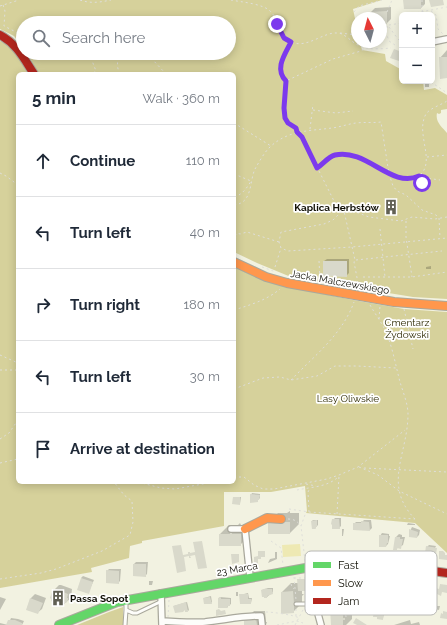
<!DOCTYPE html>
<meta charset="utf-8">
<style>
body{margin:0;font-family:Raleway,sans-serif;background:#f2f2f3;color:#1f2937}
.controls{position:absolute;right:12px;top:12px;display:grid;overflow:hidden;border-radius:6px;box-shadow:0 2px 10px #0003}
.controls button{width:36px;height:36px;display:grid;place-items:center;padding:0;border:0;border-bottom:1px solid #e0e1e3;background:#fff;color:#1f2937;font:20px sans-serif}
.compass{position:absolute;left:351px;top:12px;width:36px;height:36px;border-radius:50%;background:#fff;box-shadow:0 2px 10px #0003;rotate:354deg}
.stop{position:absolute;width:12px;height:12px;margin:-9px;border:3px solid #7c3aed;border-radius:50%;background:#fff}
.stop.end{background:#7c3aed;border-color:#fff;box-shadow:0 1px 4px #0008}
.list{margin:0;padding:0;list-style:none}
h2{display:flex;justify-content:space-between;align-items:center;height:52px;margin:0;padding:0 16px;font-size:17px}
h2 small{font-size:13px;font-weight:400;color:#747a83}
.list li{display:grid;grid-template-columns:26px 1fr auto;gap:12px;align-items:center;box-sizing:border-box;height:72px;padding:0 16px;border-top:1px solid #e0e1e3}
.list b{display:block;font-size:15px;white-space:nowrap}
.list em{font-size:13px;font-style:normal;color:#747a83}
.icon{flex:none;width:22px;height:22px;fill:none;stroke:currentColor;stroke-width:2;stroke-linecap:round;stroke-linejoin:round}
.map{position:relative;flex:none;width:447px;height:625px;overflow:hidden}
.search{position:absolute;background:#fff;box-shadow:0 2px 10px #0003;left:16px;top:16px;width:220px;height:44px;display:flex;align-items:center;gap:10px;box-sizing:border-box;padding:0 14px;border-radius:22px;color:#747a83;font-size:15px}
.panel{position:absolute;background:#fff;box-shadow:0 2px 10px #0003;left:16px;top:72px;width:220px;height:412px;border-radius:6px}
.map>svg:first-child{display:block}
</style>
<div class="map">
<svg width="447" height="625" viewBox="0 0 447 625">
<rect width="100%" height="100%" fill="#f2f2e1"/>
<path fill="#eee9b3" d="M300,544L301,556L283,557L282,545Z"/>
<path fill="#d6d19b" d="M0,0H382L353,9L357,28V42H360L362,50L385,54L386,61L402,70V81H423L424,90L435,88L447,95V109L441,110V113L439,114L437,113C435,122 442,127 447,133V299L413,297L291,277L257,263L234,252V74H39L27,53H229V23H23V47L14,36L0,29Z
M0,41C14,47 20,61 28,74H18V482H234V267L265,281L289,287L353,300L404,309L447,312V553L415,523L306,513L307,511L305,486L271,492H224V526L142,541V543L130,546L129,558L91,568L92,572L0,588Z
M123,607V625H77L109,612Z"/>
<path fill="#0003" d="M404,0H425V4L421,8Z
M391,7V19L387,23H381V18H371V12L375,8Z
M447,50V77L440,58Z
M425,83H429V87H425Z
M389,203L395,204V206L388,207Z
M327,259H349V273L346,276L324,261Z
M431,266V269H426V267Z
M252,493L260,494V498L257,501L251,495Z
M235,497H241L240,504L234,498Z
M290,511V513H299V524L290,533L269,522L278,513H287Z
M335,518H341V526L339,528L333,520Z
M313,520H318V525L315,528L312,521Z
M364,520H371L372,528L370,530L354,529V524L356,522H362Z
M240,523L241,525H249V536L240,545L220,534L229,525H238Z
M408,523L415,524V525H407Z
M412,527L420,530L419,535L417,537L410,536L411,529Z
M342,529H344L343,536H342Z
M382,533L389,534V536H390L388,544L386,546L380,536Z
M399,534L402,535V537H405L403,545L396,549V537Z
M429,545L436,546L435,548L427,547Z
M275,552H277V559L268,563L270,559L275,558Z
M136,562H148L147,574L145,576L134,575V564Z
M109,569H121L120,581L118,583L107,571Z
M342,575V586L334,588V590H338V600L340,599H354V602L352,603V609H354L352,612V619L346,625H332L331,608L337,602L326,591L332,590L328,577Z
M83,576L94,580L88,593L81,578Z
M149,581H153L152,585H149Z
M291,583H298L302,590V594H304L302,596V603L293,612L282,592Z
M59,585H61L72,589L71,598L63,605L54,590Z
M268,588H273V592L267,597L263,596L262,590Z
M236,592H238V596H236Z
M248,593L249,598H252L251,603L240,595Z
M35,594L46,598L42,609L37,613L27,609L31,598Z
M211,596L212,602L211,603L204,598Z
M0,597L6,599L0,610Z
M220,597L231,598V604L227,607L219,598Z
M187,602L189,610L188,611L186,608L174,606Z
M436,606H440L439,610L435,609Z
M376,610H381V613H384L383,619L375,611Z
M254,611H265L266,622H267L266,625H245V620Z
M11,618L18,619L24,621L22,625H0V623L8,625Z
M410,620L411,624L419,622L420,625H394Z"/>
<path fill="#d9d9cb" d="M403,0H421V9H404Z
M429,0H443L444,5L431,7Z
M387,11V24H381V18H370V12Z
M394,49L402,52V62L390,58Z
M439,57H447V78L440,79Z
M323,261H347V277L323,276Z
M250,494L260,495L259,500H258V502L250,503Z
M233,497H240V505L232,504Z
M332,519H339L340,529H332V525L331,524Z
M317,520V527H315L316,529H312L311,521Z
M361,521L369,522L370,531L353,530V523H361Z
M268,522H290V534H268Z
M409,529L418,532L417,538L409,537Z
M230,532H232V534H241V546H219V534H230Z
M379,535H388V543H387L386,547H379Z
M395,537H400V539H403L401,549L397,548V550H393Z
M202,541L207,568L198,569L195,555L190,556L191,558H189V556L184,557L186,571L177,573L172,546L181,545L183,555L188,554V552H190V553L195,552L193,542Z
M426,546L437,548L436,554L425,553Z
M258,551H265V557H261V559H258V564H254V557L258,556Z
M439,551H443L445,553V555H447V560L439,559Z
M231,554H239V562L232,564Z
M133,564H146V577L133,576Z
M106,570L119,571V584L106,583Z
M81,578L93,582L89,594L77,590Z
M297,579H310V591H298Z
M440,584L447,585V593L442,592L441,596L435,593L436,588L439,589Z
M267,588V589H272L273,594L267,596V598H264V597H262L261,590Z
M53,589L55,590L56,589L68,594L67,598H68V600L66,603H65L63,606L62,605L61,607L51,601V599L50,598Z
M293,591L294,603L295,602L296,605H294V613L281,614V592Z
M239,594H248V599H251V604H240Z
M210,597L212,604H204L203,598Z
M221,597V599H230V606H227L228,608H218V598Z
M30,598L43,603L38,614L26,610Z
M186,602L188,612H185V610L183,612L175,613L173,606Z
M330,607H343V618H345V620H343V625H331Z
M219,609L221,611L225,610L226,614L216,616V610Z
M374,610L381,611L380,614H383V620L377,619V617H373Z
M443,611L447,612V619L440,618L441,613L443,614Z
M356,618L367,625H357L353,623Z
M256,619L257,625H244V620Z
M8,620H15L22,623V625H6Z"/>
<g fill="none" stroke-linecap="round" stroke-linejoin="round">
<g stroke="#a9a89c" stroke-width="5">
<path id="lane" d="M126,601V610L133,613H137L162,601
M296,604H318
M125,625L126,610"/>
</g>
<g stroke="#a9a89c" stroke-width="8">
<path id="street" d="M432,42L447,39
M231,529H245L250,577
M316,566L318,614L321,625
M161,593L162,625
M162,621C176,622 191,623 205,622C224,620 242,616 261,616L262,625"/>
</g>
<g stroke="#a9a89c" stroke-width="10">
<path id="fast" d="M59,625L117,602L311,567L345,565H389"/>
</g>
<g stroke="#a9a89c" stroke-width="10">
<path id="slow" d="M234,262L266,277L287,283L394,302L447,306
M245,529L267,518L281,519"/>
</g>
<g stroke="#a9a89c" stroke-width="10">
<path id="jam" d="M0,35C17,44 24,59 34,74
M389,565L447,573"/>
</g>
<path stroke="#dfdfda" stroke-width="1" stroke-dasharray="2 3" stroke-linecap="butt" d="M80,0C91,4 101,2 111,0
M231,0C241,2 265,4 271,12C280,21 278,36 291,42C307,49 323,32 337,33C345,33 351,42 358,45C367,50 381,49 391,48
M422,0V10L425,15
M3,5L5,11L4,26L18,33L23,38
M0,6L19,0
M431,11L436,15L438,29L444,35
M354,12L359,6L382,0
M387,12L392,0
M412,15L415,13L447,7
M381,27H389V25L402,23
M384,27L389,41L395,45
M389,27L398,39L402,43
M340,33L357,35
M31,53L32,59
M137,53L152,59L166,74
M91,58L96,71L92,74
M73,73V74
M120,74C116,66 116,58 125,53
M286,81C275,68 284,54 291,42
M431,82L447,93
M313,110L336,113L353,111
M234,123L271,146
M310,129L313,104
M427,157L447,155
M317,168C323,164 328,157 334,155C342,154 352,154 359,157C374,163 404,190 420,175C436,161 415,133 426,114C430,108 441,105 447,101
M0,173L6,176L18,185
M234,174L251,181C247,188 242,195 234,197
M419,177L440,180
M420,178L425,187
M234,205C253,203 249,182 255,169C259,162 264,153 269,148C287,130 309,131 332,128C340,127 348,124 356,123C365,122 373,123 381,122L389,174L393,186L397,191L406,195L422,210L436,215L439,218L440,238
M447,217L435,219L412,217L401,221L369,217L345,208L333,220L324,224L281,232L279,242L281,248L288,251L352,247L447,238
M406,221V237L412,277
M380,229L385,277
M234,232L240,234L247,232L279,242
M235,239L237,234
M234,254L237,256
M356,260L442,251
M319,261L320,279L357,286
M262,267L276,272
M275,267L281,248
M363,277H412L447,272
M358,288V283L354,262L355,260L344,211L337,207L302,137C299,134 298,132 296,129C293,125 287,123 285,117C282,108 284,91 286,81L333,59L361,51L365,48
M370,305C374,312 379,319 383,326C392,343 395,363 400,382C403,392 408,404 408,414C408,454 382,485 415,519
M404,309L413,349
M234,310C250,305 267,300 280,289
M379,319L380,306
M0,355L18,363
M0,370H18
M291,380C314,356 342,335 354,302
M234,389L263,378L280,377L291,380L317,376L335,366H357L396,368
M0,439L9,433L18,420
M0,463L18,459
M359,467L378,475L399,491L447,514
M364,468L447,472
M234,477H244L254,485L263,489H274L327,479L339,475L358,467L405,430
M138,482L161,488L175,489L214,482
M306,484L316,486
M297,490C311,487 329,487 339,476
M289,509L309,512L415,519
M309,512L308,492L310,488
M337,514L339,476
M288,519C294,519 297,521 301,526
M271,541L281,548L283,565
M305,561L301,526L306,512
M294,577L296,600
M294,578H311
M0,579L41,573L56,569L102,551L130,535L133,522L132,501L124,495L114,482
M291,584L292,587L294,589
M345,599V605
M324,607L345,606L346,617H347
M296,609V616
M266,612C272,612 295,615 299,618
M168,617L169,600
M277,625L297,621L303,623
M295,625L304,608"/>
<use href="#lane" stroke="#fdfdfa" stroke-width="3"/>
<use href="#street" stroke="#fdfdfa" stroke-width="5.5"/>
<use href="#fast" stroke="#63d668" stroke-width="8"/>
<use href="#slow" stroke="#ff974d" stroke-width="8"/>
<use href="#jam" stroke="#b3261e" stroke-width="8"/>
</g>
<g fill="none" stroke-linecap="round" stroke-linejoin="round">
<path stroke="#7c3aed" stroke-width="5" d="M277,24L284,38L291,42C285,54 274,69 286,81L284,108L285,118L288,123L296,128L297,132L302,137L317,168C323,164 328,157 335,155C367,148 391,189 419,176L422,183"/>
</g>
<defs>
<g id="building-bare" transform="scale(1.2)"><path d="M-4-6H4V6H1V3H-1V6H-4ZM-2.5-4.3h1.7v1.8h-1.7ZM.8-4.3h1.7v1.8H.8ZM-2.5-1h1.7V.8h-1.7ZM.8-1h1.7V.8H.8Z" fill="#616054" stroke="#fff" stroke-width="2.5" paint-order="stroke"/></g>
</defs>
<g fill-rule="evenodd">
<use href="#building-bare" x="391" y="207"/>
<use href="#building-bare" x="58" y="598"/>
</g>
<g text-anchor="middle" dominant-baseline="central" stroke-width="3.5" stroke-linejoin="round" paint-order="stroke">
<g font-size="10" font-weight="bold" fill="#131208" stroke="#fff" text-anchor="end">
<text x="379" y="207">Kaplica Herbstów</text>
<text x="70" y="598" text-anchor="start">Passa Sopot</text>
</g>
<g font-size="10" fill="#131208" stroke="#fff">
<text transform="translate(340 282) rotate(10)">Jacka Malczewskiego</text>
<text transform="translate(237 569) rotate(-10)">23 Marca</text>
</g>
<g font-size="10" fill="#2f2b05" stroke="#fff">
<text x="407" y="322">Cmentarz<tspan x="407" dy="12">Żydowski</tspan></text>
<text x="348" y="398">Lasy Oliwskie</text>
</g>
</g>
<rect x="305" y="551" width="132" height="64" rx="6" fill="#fff" stroke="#b8b8b5" stroke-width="1"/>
<rect x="313" y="562" width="18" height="6" fill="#63d668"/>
<rect x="313" y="580" width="18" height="6" fill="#ff974d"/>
<rect x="313" y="598" width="18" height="6" fill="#b3261e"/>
<g font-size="11" fill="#131208">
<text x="338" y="569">Fast</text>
<text x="338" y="587">Slow</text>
<text x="338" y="605">Jam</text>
</g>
</svg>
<div class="controls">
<button>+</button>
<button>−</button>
</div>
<svg class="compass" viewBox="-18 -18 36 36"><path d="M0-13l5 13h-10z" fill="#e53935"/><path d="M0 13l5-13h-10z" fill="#747a83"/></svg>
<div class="stop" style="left:422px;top:183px"></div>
<div class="stop end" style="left:277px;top:24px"></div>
<div class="search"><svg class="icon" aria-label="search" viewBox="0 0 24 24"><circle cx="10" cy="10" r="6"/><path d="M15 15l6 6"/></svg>Search here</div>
<section class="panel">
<h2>5 min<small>Walk · 360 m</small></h2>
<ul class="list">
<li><svg class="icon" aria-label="ahead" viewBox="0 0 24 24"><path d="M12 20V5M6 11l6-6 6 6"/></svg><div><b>Continue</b></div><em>110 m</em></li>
<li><svg class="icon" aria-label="left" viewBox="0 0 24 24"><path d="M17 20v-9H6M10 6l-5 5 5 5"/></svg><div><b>Turn left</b></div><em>40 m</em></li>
<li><svg class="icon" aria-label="right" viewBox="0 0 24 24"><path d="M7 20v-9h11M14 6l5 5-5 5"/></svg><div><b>Turn right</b></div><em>180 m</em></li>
<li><svg class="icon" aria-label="left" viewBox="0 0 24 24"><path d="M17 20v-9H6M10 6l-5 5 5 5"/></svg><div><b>Turn left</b></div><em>30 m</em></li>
<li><svg class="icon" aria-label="arrive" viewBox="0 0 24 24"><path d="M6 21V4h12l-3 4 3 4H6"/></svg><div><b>Arrive at destination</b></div></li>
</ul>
</section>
</div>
